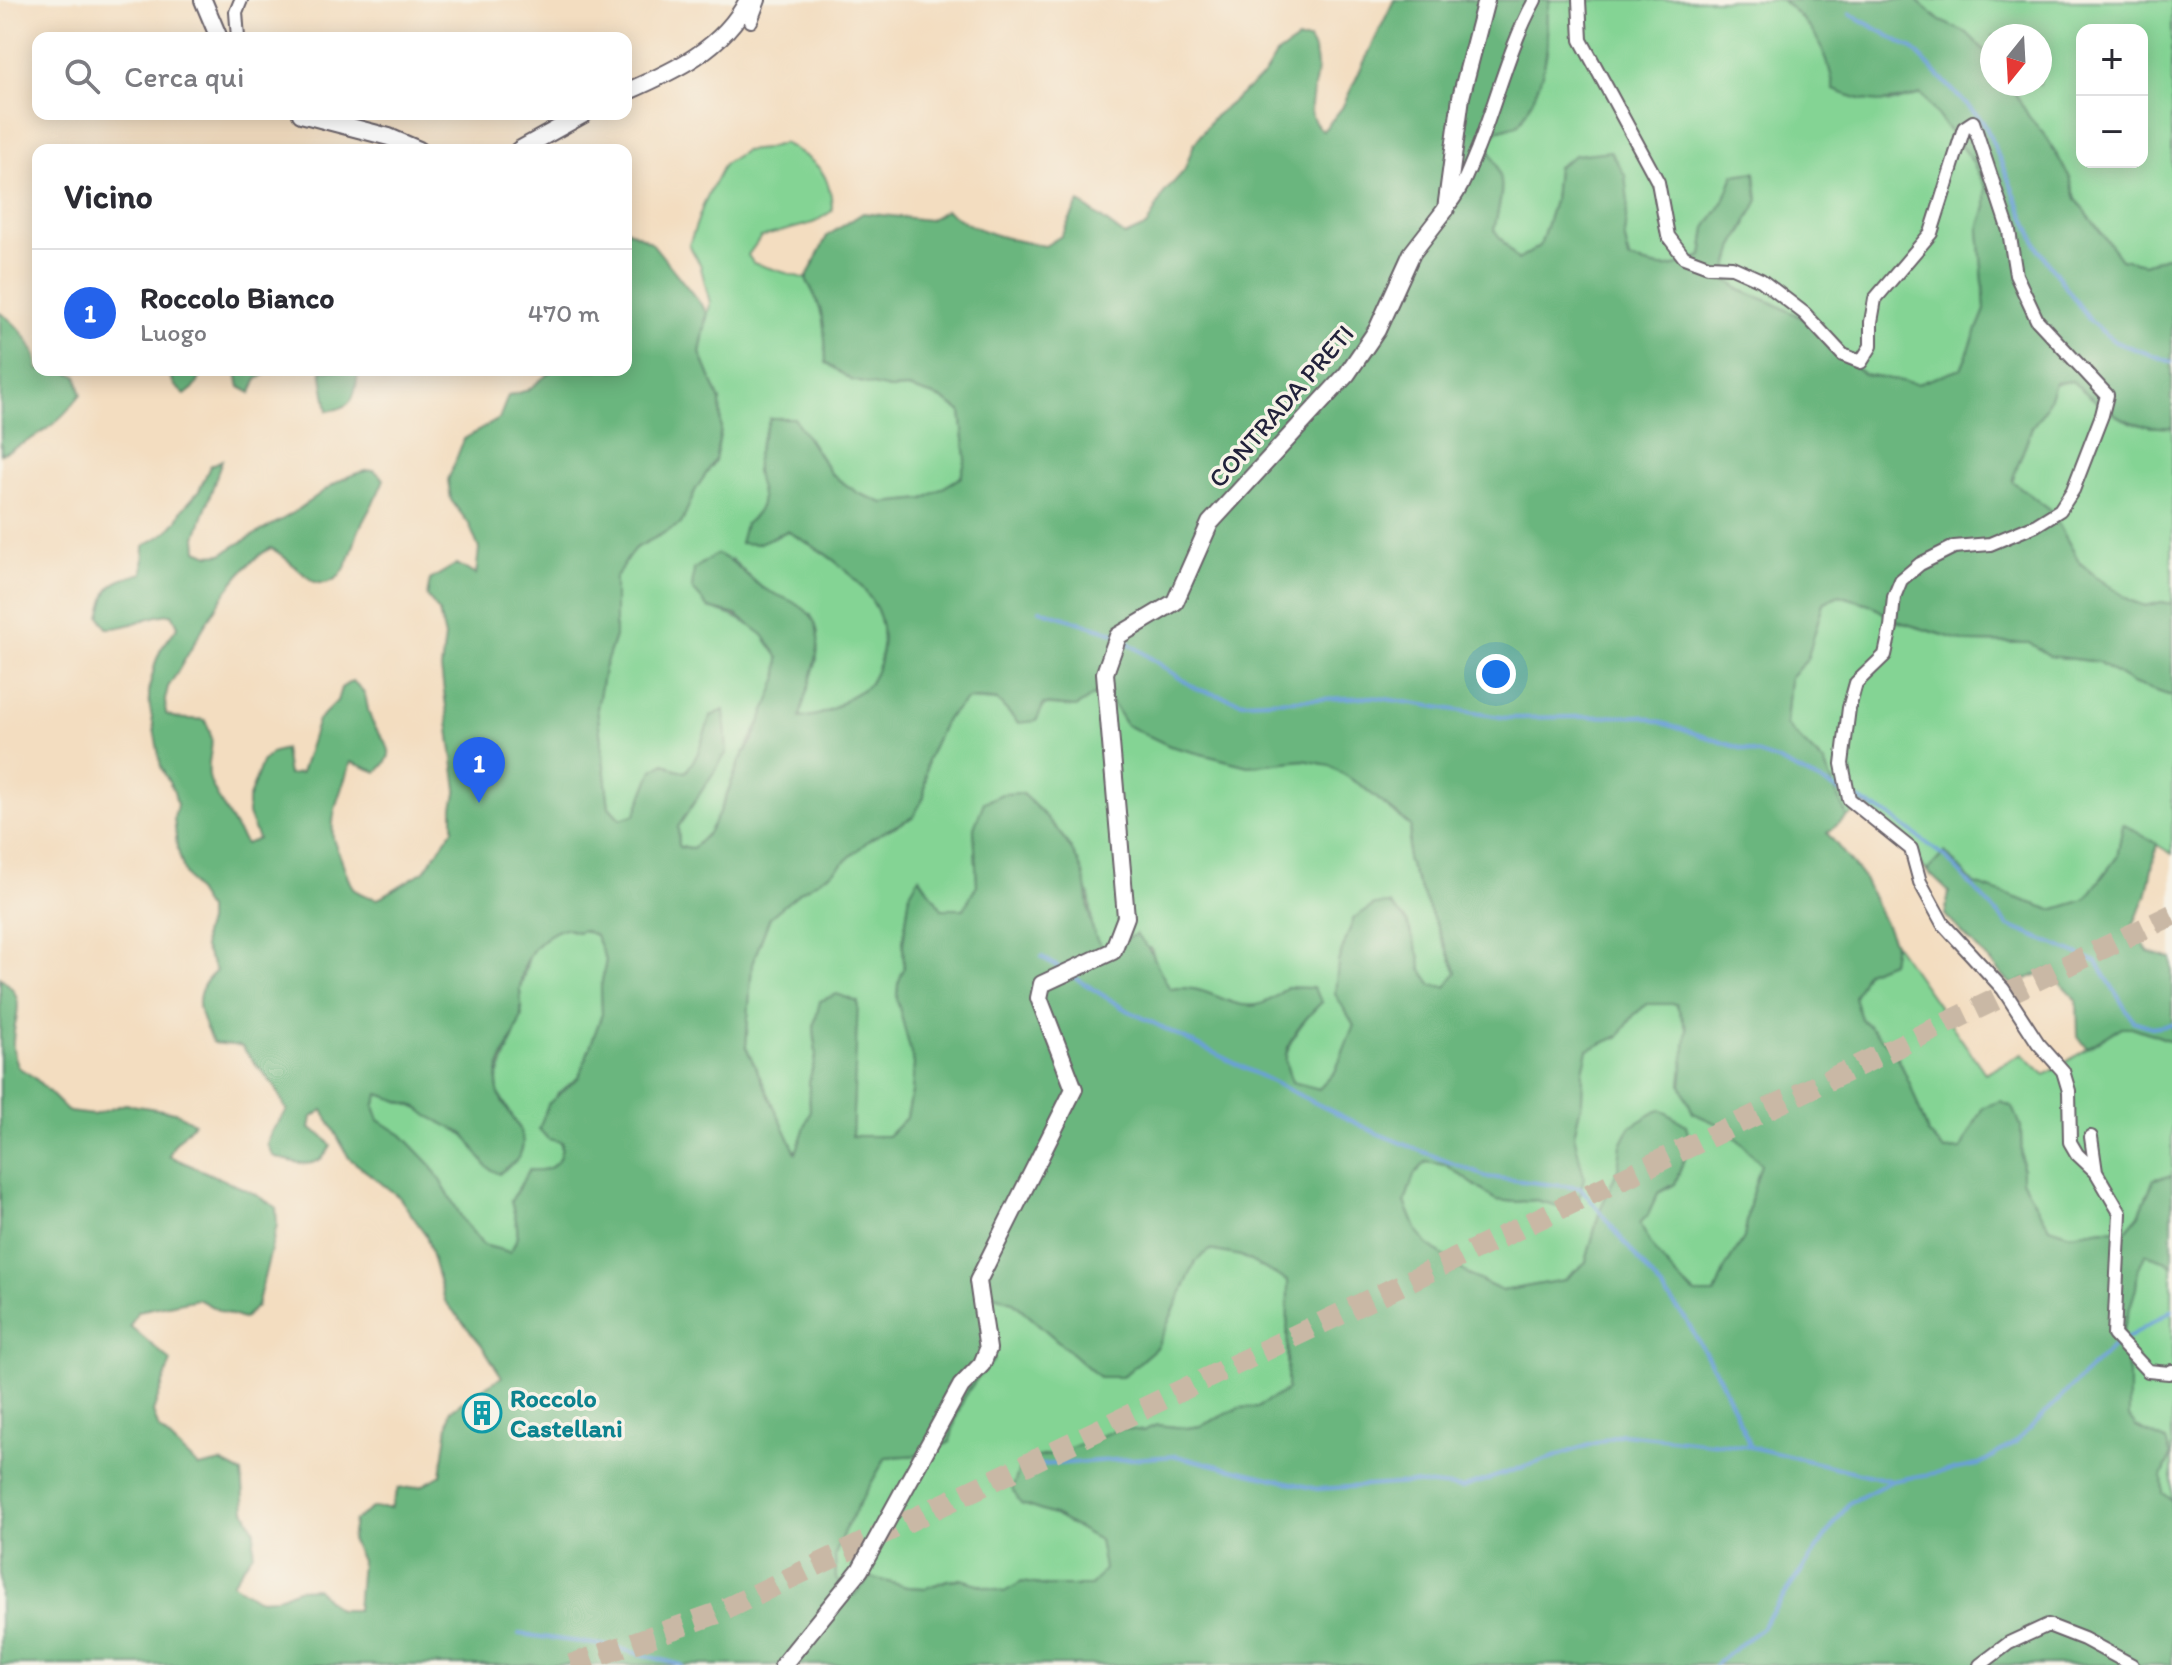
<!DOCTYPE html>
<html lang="it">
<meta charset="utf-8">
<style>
body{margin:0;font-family:Itim,sans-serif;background:#f7f7f7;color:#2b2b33}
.controls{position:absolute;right:24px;top:24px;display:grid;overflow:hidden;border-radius:16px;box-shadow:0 4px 20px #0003}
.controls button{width:72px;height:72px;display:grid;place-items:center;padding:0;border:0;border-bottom:2px solid #e1e1e2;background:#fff;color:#2b2b33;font:40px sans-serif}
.compass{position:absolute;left:1980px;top:24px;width:72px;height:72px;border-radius:50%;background:#fff;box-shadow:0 4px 20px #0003;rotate:198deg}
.you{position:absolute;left:1496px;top:674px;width:28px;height:28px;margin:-20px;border:6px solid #fff;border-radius:50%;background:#1a73e8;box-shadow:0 0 0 12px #1a73e833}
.badge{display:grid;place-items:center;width:52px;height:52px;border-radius:50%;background:#2563eb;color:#fff;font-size:26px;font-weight:700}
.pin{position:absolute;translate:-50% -66px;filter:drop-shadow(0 2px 4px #0008)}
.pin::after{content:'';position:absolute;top:42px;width:28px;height:24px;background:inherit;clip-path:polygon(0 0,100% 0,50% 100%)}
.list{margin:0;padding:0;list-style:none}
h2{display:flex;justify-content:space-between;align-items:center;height:104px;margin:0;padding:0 32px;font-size:34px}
h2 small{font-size:26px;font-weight:400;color:#7c7c81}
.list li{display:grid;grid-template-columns:52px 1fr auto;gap:24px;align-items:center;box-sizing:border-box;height:128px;padding:0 32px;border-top:2px solid #e1e1e2}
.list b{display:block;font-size:30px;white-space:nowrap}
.list p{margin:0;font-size:26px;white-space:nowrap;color:#7c7c81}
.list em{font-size:26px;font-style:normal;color:#7c7c81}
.icon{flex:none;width:44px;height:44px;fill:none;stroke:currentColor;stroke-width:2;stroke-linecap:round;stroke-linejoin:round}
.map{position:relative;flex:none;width:2172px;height:1665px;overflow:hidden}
.search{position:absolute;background:#fff;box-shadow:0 4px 20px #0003;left:32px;top:32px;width:600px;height:88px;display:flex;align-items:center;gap:20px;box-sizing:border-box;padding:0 28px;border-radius:16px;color:#7c7c81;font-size:30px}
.panel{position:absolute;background:#fff;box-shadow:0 4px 20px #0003;left:32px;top:144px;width:600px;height:232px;border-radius:16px}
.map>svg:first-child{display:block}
</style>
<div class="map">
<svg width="2172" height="1665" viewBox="0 0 2172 1665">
<rect width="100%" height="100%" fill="#f7f3e8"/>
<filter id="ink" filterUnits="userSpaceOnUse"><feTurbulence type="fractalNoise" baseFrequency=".0125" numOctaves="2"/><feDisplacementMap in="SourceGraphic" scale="16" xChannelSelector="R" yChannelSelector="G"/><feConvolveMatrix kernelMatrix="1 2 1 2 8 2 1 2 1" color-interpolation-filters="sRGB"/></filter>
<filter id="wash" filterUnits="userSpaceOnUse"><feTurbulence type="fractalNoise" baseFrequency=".006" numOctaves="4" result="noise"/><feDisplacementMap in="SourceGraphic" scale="32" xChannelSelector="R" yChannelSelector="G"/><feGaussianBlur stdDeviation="1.8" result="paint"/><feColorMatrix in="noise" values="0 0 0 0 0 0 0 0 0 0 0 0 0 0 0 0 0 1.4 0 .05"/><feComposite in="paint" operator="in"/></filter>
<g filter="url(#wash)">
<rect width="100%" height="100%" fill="#f3ddc0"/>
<path fill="#84d494" stroke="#537b68" stroke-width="2" fill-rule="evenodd" d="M1550,0H1781C1814,25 1828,49 1834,90L1891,103L1921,94L1972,161L1986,188V207L1979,229L1985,310L1961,369L1917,384L1864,374L1832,350L1814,324L1773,303L1740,290L1725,278L1734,246L1747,223L1734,175L1724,201L1706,228L1702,256C1669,271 1663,270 1629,259L1624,235L1628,202L1557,167L1554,201L1540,246L1518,260L1494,230L1501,194L1488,147L1496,131L1518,125C1530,99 1546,73 1548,43C1548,27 1543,15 1550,0Z
M1916,0H2172V255L2144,264L2121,259L2076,199L2070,178L2047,138L2029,117L2010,84H2040V36H1992V58L1967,33L1940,21ZM2082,30H2142V162H2082Z
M783,143C815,160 832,172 832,211L813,223L761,237L748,255L753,263L806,279C825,311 825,326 826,363L889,389L909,388L940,398L961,412L966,458L961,477L924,499L883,503L858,493L832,475L809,439L770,418L756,462L763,498L757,515L773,539L787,531C820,549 851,568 872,601C888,624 885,660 870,683C865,690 856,692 850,697C830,711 825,715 800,718L805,692L817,660L811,615L760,586L731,559L709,608C732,614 776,633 779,661C782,691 751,736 739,763C729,785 723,810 710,831C705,837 698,843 693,848L679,847L678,827L727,752L711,716L697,755L686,772L676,770L665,763L653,770L635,815L620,819L609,807L597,708L604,669L615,636V578L634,549L651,538L696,489L715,460L721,430L720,401L700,353L710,303L700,264L689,245L704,203L724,164L744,151L764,149Z
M2072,381C2105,409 2126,430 2172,427V604L2162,602L2145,606L2131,601L2099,579L2080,563L2051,511L2012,481L2032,427L2046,408L2055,384Z
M1839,595L1869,604L1897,621L1966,642L2030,643L2050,656L2098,662L2132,683L2172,696V854L2123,824L2117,857L2085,900L2052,910L1974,884L1945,853L1927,871L1865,804L1847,817L1824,763L1786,726L1790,677L1807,660L1823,603Z
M1097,693L1113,704L1126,725L1170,746L1248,766L1304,760L1329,765L1362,786L1411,827L1407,859L1457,972L1446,987L1432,985L1421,969L1420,957L1375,905L1354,918L1338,962L1354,1024L1335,1072L1319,1089L1292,1082C1290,1076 1287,1069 1286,1063C1284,1042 1308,1015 1322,1002L1287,987C1241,1033 1220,980 1170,989L1158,969L1151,948L1105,950C1084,931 1096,914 1088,892C1074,853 1052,820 1021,793L974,828L977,885L964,909L942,910L920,877L910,893L903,943L904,968L898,984L897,1000L914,1064L912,1092L907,1117L888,1136H852L857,1002L814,1026L816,1055L809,1082L810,1112L796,1154L746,1047L752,964L770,917L800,892L834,871L870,839L913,817L924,797L927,760L945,720L967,699L1076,707Z
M564,928L577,932L583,930L595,935L606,960L601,987L602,1014L579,1077L557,1094L562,1155L555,1167L542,1171L511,1201C516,1222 523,1234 510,1253L483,1245L465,1223L431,1165L402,1135L378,1120L374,1106L379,1094C406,1103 455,1121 473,1144L523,1141L519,1128L498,1092L497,1079L522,1016L520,989L531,950L551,933Z
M1894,943L1985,1073L2022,1054L2045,1075L2122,1027H2132L2172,1041V1176L2154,1179L2139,1215L2126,1230L2103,1229L2070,1234L2049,1227L2022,1180L2021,1126L1983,1107L1961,1149L1944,1150L1928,1133L1910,1084L1895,1051L1861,1019L1854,997L1866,972L1891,962Z
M1647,1004H1676L1687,1029L1681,1085L1693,1113L1727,1128L1762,1164L1752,1194L1744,1238L1725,1268L1715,1294H1695C1672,1273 1652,1252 1639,1223L1648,1215L1658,1193L1675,1184L1690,1142L1621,1145L1618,1169L1600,1210L1586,1262L1564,1280L1502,1291L1472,1277L1427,1244L1416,1229L1405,1202L1414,1175L1426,1162L1446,1165L1496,1200L1516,1202L1536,1200L1558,1206L1577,1151L1574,1135L1582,1100L1583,1071L1588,1049L1619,1036L1634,1015Z
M1210,1250L1241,1256L1288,1281L1287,1390L1257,1407L1239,1408L1201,1426L1186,1428L1157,1425L1143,1431L1121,1428L1058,1453L1039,1457L1021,1504L1054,1515L1099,1540L1105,1569L1091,1586H1047L1022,1582L1004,1593L961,1579L948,1580L926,1588L907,1587L871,1578L854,1595L836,1579L835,1555L844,1531L886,1457L924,1455L950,1442L956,1411L986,1330L982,1290L1012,1301L1099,1377H1122L1157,1347L1196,1261Z
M2146,1254L2167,1261L2172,1266V1500L2163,1493L2162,1476L2171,1456L2136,1427L2129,1417V1374L2122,1333L2136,1288L2138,1268Z"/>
<path fill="#6bb67e" stroke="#466c5c" stroke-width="2" fill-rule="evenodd" d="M1394,0H1550C1544,15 1548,27 1547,43C1546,72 1534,102 1518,125L1496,131L1488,147C1508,184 1502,191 1494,230L1518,260L1540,246L1554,201L1557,167L1575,155L1610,151L1625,175L1628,202L1624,235L1629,259C1663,270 1669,271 1702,256L1706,228L1724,201L1734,175L1755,172L1758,200L1734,246L1725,278L1740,290L1773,303L1814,324L1832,350L1864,374L1917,384L1961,369L1985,310L1979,229L1986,207V188L1972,161L1921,94C1885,105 1870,105 1834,90C1828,51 1813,24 1781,0H1916L1940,21L1967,33L1992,58V84H2010L2029,117L2047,138L2070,178L2076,199L2121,259L2144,264L2172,255V427C2126,430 2105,409 2072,381L2055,383L2046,408L2032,427L2012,481L2051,511L2080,563L2099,579L2131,601L2145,606L2162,602L2172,604V696L2132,683L2098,662L2050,656L2030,643L1966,642L1897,621L1869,604L1839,595L1823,603L1807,660L1790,677L1786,725L1824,763L1847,817L1827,833L1863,877L1894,943L1891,962L1866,972L1854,997L1861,1019L1895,1051L1910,1084L1928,1133L1944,1150L1961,1149L1983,1107L2001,1101L2013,1107L2021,1126L2022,1180L2049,1227L2070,1234L2103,1229L2126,1230L2139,1215L2154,1179L2172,1176V1266L2167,1261L2146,1254L2138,1268L2136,1288L2122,1333L2129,1374V1417L2136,1427L2166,1441L2171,1456L2162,1476L2163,1493L2172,1500V1665H0V977C32,1001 11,1018 13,1048C14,1054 17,1061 18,1067L35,1078L69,1112L93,1115L125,1104L175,1112L194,1123L174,1145L169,1156L249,1191L276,1207L277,1225L257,1306L243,1319L220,1311L198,1299L138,1311L130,1326L171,1361L153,1412L159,1429L199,1467L221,1462L242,1473L245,1510L255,1531L253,1553L232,1583L257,1599L276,1598L297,1589L316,1588L338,1610H357L361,1561L351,1539L354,1521L372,1508H391L398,1489L422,1486L441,1475L450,1411L476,1392L502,1377L481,1344L445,1301L426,1235L399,1197L349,1158L323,1110L312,1117L310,1129L323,1136L331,1146C317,1173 297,1163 273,1156L267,1144L271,1132L287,1111L275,1087L241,1046L213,1043C200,1016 188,995 216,971L204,948L203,935L207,922V909L185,874L177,847L174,818L177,805L174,792L161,767L149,702V688L156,661L161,649L178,626L172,614C149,614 130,629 107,628L100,616C109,582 109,583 143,573L144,546L167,532L176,522L182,510L199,491L210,466L222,460L196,537L197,550L209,555L222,554C245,539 270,527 293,513C319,496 342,472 374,470L384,479C377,499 367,512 359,530C353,545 350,565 339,576C333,582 323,585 315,582C308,580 285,555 271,548C228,570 195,647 168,687L165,700L166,714C179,721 191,718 205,720C219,749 206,751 209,776C210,787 238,833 246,844L258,839L248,814V800L262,762L271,753L284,749L288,775L301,773L318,720L337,701L341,688L352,681C372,695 363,701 371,719C379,741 404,749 377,772L351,762C343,787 330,811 333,837C334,845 339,853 342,861C351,886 349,893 378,899L424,871L453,829V807L457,789L441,669L445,637L439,612L427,596L430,580L457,564L476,575L479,549L469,524L451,500L448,480L464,439L499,419L508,396L528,390L553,370H626V229L651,242L707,312L700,353L720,401L721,429L715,460L696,489L681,524L634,549L615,578V636L604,669L597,708L609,807L620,819L635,815L653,770L665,763L676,770L686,772L697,755L711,716L724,710L727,752L678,827L679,847L693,848L708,833L721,810L740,761L754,738L771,696L778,677L779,658L763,635L736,615L709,608L692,589L694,569L716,554C736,560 744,575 761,587C776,596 799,601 810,615C832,640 804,690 800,718C825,715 831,711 850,697C856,692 865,690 870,683C885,659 888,624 872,601C851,568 820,549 787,531L757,544L740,543L745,524C776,501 753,489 756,461C757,447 766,431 770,418H794L832,475L858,493L883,503L924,499L961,477L966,458L961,411L940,398L909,388L889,389L851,380L826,362C825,326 825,311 806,279L827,236L863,213L929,220L946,210C974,232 1010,240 1045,246L1061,236L1079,202L1125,236L1147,226L1164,193L1184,171L1194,144L1213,118L1263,76L1276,55L1298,40H1309C1333,78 1292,107 1323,131L1342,108ZM1097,693L1113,704L1126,725L1170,746L1248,766L1303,760L1329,765L1362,786L1411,826L1407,859L1457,972L1446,987L1432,985L1421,969L1420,957L1407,922L1390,904L1375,905L1354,918L1338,962L1335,994L1354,1025L1335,1072L1319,1089L1292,1082C1290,1076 1287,1069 1286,1063C1283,1042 1308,1015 1322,1002L1313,988L1287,987C1241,1032 1219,980 1170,989C1157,967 1154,952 1136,934L1105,950C1084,930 1092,899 1083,873C1071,841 1046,815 1021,793L1002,794L984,802L974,828L977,885L964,909H942L919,877L910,893L903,943L904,968L898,984L897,1000L914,1064L912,1092L907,1117L888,1136H852L858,1002L837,994L820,1001L814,1026L816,1055L809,1082L810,1112L796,1153L746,1047L752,964L770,917L800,892L834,871L870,839L913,817L924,797L927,760L945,720L967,699L997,700L1018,723L1036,721L1044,704L1076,707ZM564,928L577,932L583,930L595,935L606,960L601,987L602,1014L579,1077L548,1104L539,1129L548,1139L562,1142C562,1165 551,1172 529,1170L511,1201C516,1222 523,1233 510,1252L483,1245L465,1223L431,1165L402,1135L379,1120L374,1106L379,1094L417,1107L428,1116L464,1134L487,1167L499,1174C504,1169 514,1164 518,1158C536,1130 498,1110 497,1084C496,1062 514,1041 520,1020C523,1010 520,1000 520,989C522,960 536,938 564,928ZM1647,1004H1676L1687,1028L1681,1085L1693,1113L1727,1128L1761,1164L1752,1194L1744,1238L1725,1268L1715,1294H1695C1672,1273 1652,1252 1640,1223L1648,1215L1658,1193L1675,1184L1690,1142L1686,1125L1660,1109L1630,1127L1621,1145L1618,1169L1600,1210L1586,1262L1564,1280L1502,1291L1472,1277L1427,1244L1416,1229L1405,1202L1414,1175L1426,1162L1446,1165L1496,1200L1516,1202L1536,1200L1558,1206L1578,1203L1584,1177L1574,1135L1582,1100L1583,1071L1588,1050L1619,1036L1634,1015ZM1210,1250L1241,1256L1288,1281L1287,1390L1257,1407L1239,1408L1201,1426L1186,1428L1157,1425L1143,1431L1121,1428L1058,1453L1039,1457L1019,1470L1012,1489L1021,1504L1054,1515L1099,1540L1104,1569L1091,1586H1047L1022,1582L1004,1592L961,1579L948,1580L926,1588L907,1587L871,1577L854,1595L836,1579L835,1555L844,1531L886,1457L924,1455L950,1442C958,1404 967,1387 994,1360L986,1330L982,1291L1012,1301L1099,1377H1122L1157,1347L1196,1261Z
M0,313C18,323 38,349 38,370H62L77,376L81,394C57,426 37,438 1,454Z
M167,370H204L196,386L185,395L175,386Z
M228,370H273L256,380L251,393L240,387L237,373Z
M321,370H354L358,374C355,397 353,408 328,411Z
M2123,824L2157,844L2146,897L2133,925L2148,952L2172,959V1041L2132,1027H2122L2087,1048L2078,1036L2077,1000L2048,970L2012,985L1945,915L1949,892L1927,871L1945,852L1974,884L2052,910L2085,900L2117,857Z"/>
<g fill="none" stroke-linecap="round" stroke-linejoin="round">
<path stroke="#6ba0d8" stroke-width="4" d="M1850,14L1914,50L1984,123L2039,250L2091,322L2115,342L2172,362
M1040,610L1114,633
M1121,638L1196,689L1243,702L1373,697L1507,718L1641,716L1777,760L1846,794
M1858,799L1889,815L1945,857L2009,926L2097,962L2133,1021L2152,1027L2172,1024
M1042,957L1063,970
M1071,975L1123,1008L1376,1133L1487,1177L1581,1188L1685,1318L1720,1379L1751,1447
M1039,1465L1176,1456L1317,1489L1412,1483L1462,1488L1622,1434L1751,1447L1892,1481
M519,1634L609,1646L682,1665
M1715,1665L1762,1627L1849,1503L1892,1481L1978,1465L2016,1442L2111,1348L2172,1310"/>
</g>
</g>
<g filter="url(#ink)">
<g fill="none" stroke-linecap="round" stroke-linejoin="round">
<path stroke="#c9b8a5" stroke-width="22" stroke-dasharray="22 11" stroke-linecap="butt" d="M571,1665L715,1614L2172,915"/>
<g stroke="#6b636a" stroke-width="16">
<path id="minor" d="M1579,0L1581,40L1658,182L1668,236L1684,257L1708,266L1732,267L1761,280L1804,313L1843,355L1861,362L1871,346V322L1875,299L1931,233L1964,128L1973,122L2009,231L2016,275L2037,320L2107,395L2102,415L2073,490L2060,510L2036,525L1990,544L1954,547L1920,564L1901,580L1894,597L1891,627L1885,655L1856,683L1849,708L1842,764L1849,799L1911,849L1920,882L1943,924L2003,989L2038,1043L2063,1071L2069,1091L2070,1142L2077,1154L2096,1172
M751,21L759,0
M238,38L236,12L241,0
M1446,209C1462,191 1468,171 1477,150C1497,100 1509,47 1535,0
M2091,1137L2096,1172L2120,1213L2114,1335L2148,1371L2169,1373L2172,1371
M1980,1665L2009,1643L2048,1625L2084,1639L2132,1665"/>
</g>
<g stroke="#6b636a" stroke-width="20">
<path id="tertiary" d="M203,0L219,38
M626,92C674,71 723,49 748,0
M301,114L389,137L419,150
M519,150L584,114
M783,1665L860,1570L961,1386L982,1364L988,1349L978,1281L1074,1089L1039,998L1042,984L1113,951L1126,917L1105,673L1118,636L1175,602L1210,523L1347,374L1377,330L1412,253L1446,209L1461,97L1486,0"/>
</g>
<use href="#minor" stroke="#fff" stroke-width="12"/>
<use href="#tertiary" stroke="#fff" stroke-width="16"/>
</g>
</g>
<defs>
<g id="building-ring" transform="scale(2)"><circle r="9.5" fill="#f7f3e8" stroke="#0f9aa8" stroke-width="1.5"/><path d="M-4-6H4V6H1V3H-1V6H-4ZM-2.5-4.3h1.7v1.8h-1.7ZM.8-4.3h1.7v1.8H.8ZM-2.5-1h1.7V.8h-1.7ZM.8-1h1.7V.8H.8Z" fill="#0f9aa8"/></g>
</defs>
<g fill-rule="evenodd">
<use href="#building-ring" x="482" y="1413"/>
</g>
<g text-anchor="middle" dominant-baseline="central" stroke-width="7" stroke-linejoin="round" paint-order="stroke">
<g font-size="26" fill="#22223b" stroke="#f7f3e8">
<text transform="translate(1281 406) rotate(-49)">CONTRADA PRETI</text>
</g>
<g font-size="26" font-weight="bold" fill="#0d838f" stroke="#f7f3e8" text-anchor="start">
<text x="510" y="1398">Roccolo<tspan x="510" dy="30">Castellani</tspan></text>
</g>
</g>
</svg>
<div class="controls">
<button>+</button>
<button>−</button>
</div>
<svg class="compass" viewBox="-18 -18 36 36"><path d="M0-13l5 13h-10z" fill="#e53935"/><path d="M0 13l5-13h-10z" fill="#7c7c81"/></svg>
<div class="you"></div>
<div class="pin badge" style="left:479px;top:803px">1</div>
<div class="search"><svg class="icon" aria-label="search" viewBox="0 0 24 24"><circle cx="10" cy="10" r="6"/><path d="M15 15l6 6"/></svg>Cerca qui</div>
<section class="panel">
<h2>Vicino<small></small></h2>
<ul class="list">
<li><span class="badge">1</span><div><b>Roccolo Bianco</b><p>Luogo</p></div><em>470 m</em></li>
</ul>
</section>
</div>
